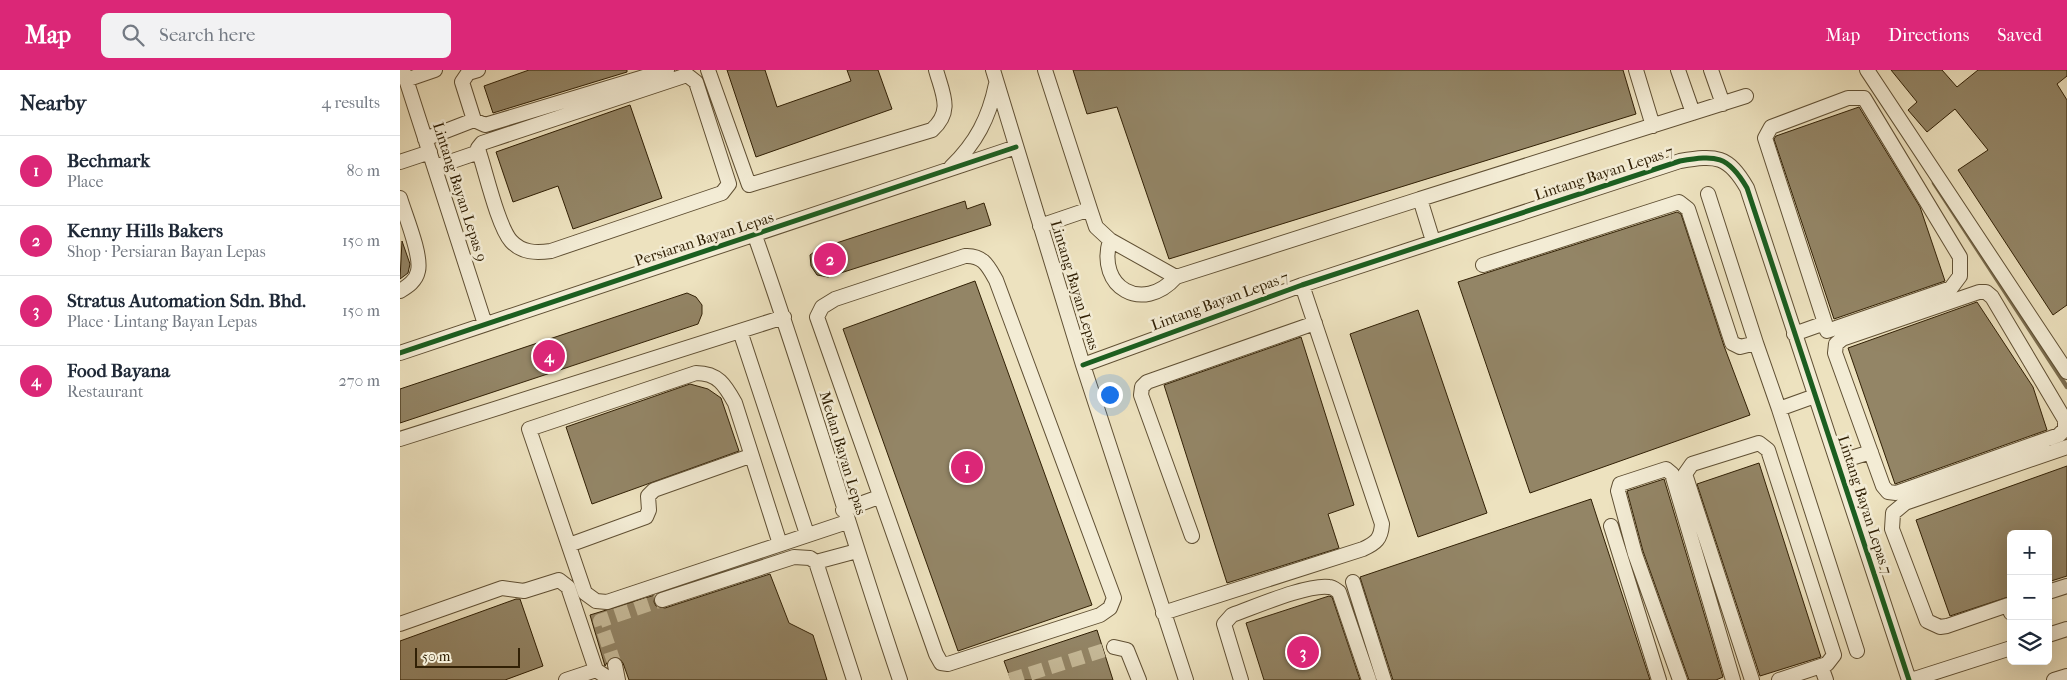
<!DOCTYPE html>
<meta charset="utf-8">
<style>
body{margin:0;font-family:"IM FELL French Canon",serif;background:#f2f2f3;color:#1f2937}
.controls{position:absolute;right:15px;bottom:15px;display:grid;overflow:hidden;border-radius:8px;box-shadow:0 5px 20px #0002}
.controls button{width:45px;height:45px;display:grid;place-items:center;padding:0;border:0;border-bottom:1px solid #e0e1e3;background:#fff;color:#1f2937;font:25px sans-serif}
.scale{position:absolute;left:15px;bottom:12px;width:105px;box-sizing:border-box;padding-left:5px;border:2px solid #312005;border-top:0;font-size:14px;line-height:18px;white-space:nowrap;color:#312005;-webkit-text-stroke:4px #f3ecd5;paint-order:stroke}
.you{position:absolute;left:709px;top:324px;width:18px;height:18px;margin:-12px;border:4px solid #fff;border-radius:50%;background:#1a73e8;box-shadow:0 0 0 8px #1a73e833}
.badge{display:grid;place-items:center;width:32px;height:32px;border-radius:50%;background:#db2777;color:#fff;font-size:16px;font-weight:700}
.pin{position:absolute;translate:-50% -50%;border:2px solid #fff;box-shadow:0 1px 5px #0006}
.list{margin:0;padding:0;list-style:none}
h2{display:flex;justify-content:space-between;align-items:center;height:65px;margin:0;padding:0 20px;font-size:21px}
h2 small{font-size:16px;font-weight:400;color:#747a83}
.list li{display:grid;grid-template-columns:32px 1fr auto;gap:15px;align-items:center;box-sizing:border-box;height:70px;padding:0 20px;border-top:1px solid #e0e1e3}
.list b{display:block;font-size:19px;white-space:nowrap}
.list p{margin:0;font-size:16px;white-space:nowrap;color:#747a83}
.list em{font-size:16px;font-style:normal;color:#747a83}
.icon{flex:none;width:28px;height:28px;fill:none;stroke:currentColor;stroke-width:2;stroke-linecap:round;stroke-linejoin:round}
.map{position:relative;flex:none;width:1667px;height:610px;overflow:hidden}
header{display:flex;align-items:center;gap:30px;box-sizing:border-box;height:70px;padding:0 25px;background:#db2777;color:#fff}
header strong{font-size:24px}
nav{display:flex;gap:28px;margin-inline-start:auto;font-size:18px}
.search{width:350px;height:45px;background:#f2f2f3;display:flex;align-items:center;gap:12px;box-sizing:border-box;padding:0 18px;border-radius:8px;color:#747a83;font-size:19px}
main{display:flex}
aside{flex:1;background:#fff}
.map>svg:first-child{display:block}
</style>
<header>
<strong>Map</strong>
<div class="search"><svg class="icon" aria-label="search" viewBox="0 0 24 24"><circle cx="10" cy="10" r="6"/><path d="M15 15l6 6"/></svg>Search here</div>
<nav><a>Map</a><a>Directions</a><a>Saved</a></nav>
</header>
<main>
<aside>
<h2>Nearby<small>4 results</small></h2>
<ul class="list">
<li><span class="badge">1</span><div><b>Bechmark</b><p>Place</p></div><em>80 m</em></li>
<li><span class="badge">2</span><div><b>Kenny Hills Bakers</b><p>Shop · Persiaran Bayan Lepas</p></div><em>150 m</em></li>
<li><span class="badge">3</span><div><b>Stratus Automation Sdn. Bhd.</b><p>Place · Lintang Bayan Lepas</p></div><em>150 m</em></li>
<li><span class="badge">4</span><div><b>Food Bayana</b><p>Restaurant</p></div><em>270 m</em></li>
</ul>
</aside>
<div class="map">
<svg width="1667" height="610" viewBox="0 0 1667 610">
<rect width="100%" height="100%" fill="#ede2bf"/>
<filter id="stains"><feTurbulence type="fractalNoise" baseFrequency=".004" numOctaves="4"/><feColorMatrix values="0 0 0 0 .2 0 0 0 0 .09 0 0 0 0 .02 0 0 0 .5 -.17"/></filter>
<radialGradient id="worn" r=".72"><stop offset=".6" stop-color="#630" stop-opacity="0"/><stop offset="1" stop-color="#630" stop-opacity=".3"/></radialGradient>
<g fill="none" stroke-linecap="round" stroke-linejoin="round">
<path stroke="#7b6d4f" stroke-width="4.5" d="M1534,113L1667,317"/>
</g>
<path fill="#938566" stroke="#312005" d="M129,0H227V2L93,43L84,16Z
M327,0H365L377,37L451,11L447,0H478L492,39L356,87Z
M673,0H1223L1236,44L769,189L717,37L687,44Z
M1491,0H1542L1557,17L1578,0H1667V6L1657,14L1667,30V235L1653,245L1558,100L1588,80L1555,39L1527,62L1508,40L1517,32Z
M230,35L262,128L173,159L158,116L113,132L96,82Z
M1459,37L1520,137L1545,211L1434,249L1374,69L1376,66Z
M565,131L567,139L584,133L591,155L428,207L417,205L411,196L410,185L418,179Z
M1277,142L1281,144L1324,276L1350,345L1130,423L1058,212Z
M2,171L10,194L8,203L0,209Z
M575,211L692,535L558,581L443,259Z
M287,223L296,227L302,235V244L298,254L0,353V319Z
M1577,232L1633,317L1647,360L1495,414L1448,278Z
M1018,240L1087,443L1018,467L950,264Z
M901,267L954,435L928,444L939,478L827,513L764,315Z
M290,314L308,319L321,328L339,381L192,434L166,357Z
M1359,393L1421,587L1360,606L1297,414Z
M1667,396V506L1648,512V464H1611V526L1550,546L1516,450Z
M1264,409L1323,607L1316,610H1289L1243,481L1227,421Z
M1191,429L1250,610H993L960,507Z
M370,504L389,553L413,565L427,610H229L223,593L218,587L210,588L205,596L190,545L255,525L254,532L256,536L265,538Z
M929,526L932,527L960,610H864L846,553Z
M116,529H120L143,596L105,610H0V571Z
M697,560L713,610H611L604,591Z"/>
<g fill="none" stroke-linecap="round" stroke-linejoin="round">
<path stroke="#c7bb9a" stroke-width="14" stroke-dasharray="14 7" stroke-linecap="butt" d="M215,595L200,551L262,530
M610,610L714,577"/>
<g stroke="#605034" stroke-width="16">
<path id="minor" d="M3,0L85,254
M308,0L349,115L532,60C553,41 543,25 536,0
M593,0L683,295L786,610
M645,0L690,139
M1236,0L1253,56
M1278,0L1293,43
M1311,0L1323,34
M1467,0L1667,302
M6,10L35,0
M74,50L62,12L68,3L78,0
M25,69L74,50L85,55L267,0
M0,92L30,82
M35,97L79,82C86,103 98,156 111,171C122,183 136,183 151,181L322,123L329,114L296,12L287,5L82,73L78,78L79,82
M551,97C576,73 589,48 596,14
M1308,124L1356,273
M0,128C5,145 22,185 18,201C16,211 8,216 0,221
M640,156L690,139L696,157L710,170L776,207L1020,129
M355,166C407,312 450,462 500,610
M710,170C696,218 743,244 776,207
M1033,171L1020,129L1346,26
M565,186C583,185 588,196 596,210L714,528L710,538L700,545L548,594L541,593L536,584L417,247L422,237L435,229Z
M1083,195L1279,132L1288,139L1332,273L1340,277L1356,273L1379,339L1415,326
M1579,222H1586L1592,227L1665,350V359L1659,365L1496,423L1488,422L1483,416L1435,283L1436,274L1442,269Z
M340,261L407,464
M1394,264L1425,253L1365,68L1371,57L1448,28H1464L1560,187V206L1551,218L1427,261L1425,253
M0,283L616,77
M683,295L902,215L1280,91C1316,85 1328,85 1347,118L1509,610
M1379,339L1457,581
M0,369L384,247
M1438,392L1471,382
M443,440L479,427
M1211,456L1259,610
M792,466L741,325L742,317L747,312L915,253
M380,474L335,333C325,315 318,303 296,303L129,359L185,523L196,531L207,532L447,452
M169,475L246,447L249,440L248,426L254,420L350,386
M416,492L457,481
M953,512L984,610
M1648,522L1667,516
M262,530L394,487L410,488L416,492L454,610
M763,543L963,479C976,473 981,469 982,454L902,215
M1611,543L1608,535L1547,556L1540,557L1527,551L1492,459L1493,443L1505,433L1667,377
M0,554L102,518L124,521L159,510L168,517L196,600
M1648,565L1667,559
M714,577L727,580L739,610
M215,595L218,610
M1421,596L1426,610
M166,610L196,600L211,610
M841,610L824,554L832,545C855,537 907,514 929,517C933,517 936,520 939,522L969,610
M1280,610L1235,484L1218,421L1220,414L1266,399L1272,404L1333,610
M1352,610L1285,404L1292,394L1359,373L1368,380L1434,585L1427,594L1379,610
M1511,610L1611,578
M1654,610L1667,606"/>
</g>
<use href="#minor" stroke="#f3ecd5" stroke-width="14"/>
<g stroke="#f3ecd5" stroke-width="8">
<path id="cycleway" d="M0,283L616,77
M683,295L902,215L1280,91C1316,85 1328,85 1347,118L1509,610"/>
</g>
<use href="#cycleway" stroke="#1b5e20" stroke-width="5"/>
</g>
<g text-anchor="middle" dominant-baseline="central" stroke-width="5" stroke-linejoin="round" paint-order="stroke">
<g font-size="15" fill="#312005" stroke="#f3ecd5">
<text transform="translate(1204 103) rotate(-18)">Lintang Bayan Lepas 7</text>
<text transform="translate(60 122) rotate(72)">Lintang Bayan Lepas 9</text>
<text transform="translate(304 169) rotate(-18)">Persiaran Bayan Lepas</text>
<text transform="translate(675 215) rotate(73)">Lintang Bayan Lepas</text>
<text transform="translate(820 231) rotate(-20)">Lintang Bayan Lepas 7</text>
<text transform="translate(443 383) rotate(73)">Medan Bayan Lepas</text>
<text transform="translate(1465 435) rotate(72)">Lintang Bayan Lepas 7</text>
</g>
</g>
<rect width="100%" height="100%" filter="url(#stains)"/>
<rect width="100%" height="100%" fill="url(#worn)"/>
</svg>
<div class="controls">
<button>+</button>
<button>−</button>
<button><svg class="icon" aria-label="layers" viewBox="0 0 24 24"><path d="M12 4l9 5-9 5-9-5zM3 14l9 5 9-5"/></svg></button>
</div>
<div class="scale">50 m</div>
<div class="you"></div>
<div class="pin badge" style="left:567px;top:397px">1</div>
<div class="pin badge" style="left:430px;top:189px">2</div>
<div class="pin badge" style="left:903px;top:582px">3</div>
<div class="pin badge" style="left:149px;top:286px">4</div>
</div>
</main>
